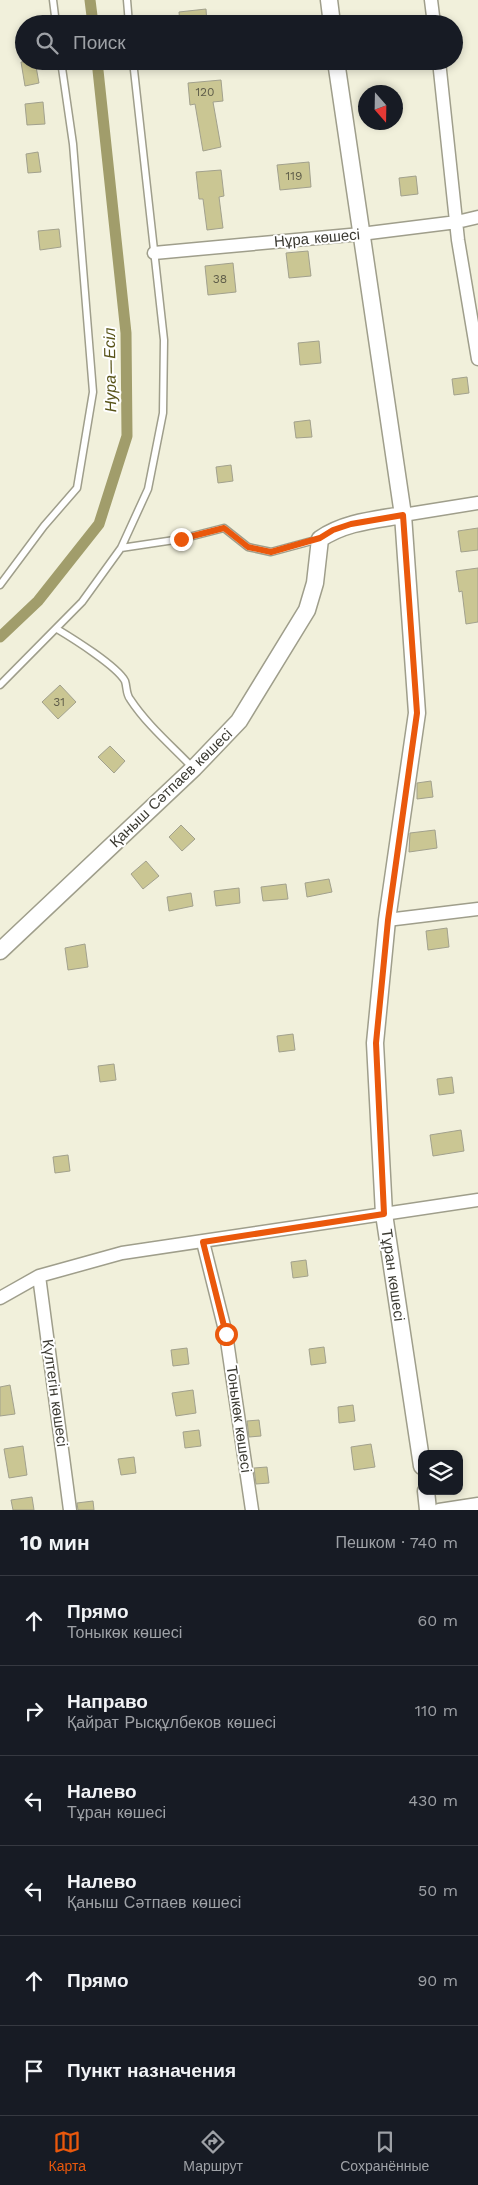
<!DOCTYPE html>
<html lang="ru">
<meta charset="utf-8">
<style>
body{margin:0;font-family:"Work Sans",sans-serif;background:#20242c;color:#f1f3f6}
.controls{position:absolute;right:15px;bottom:15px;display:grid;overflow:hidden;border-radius:10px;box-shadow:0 2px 8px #0003}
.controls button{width:45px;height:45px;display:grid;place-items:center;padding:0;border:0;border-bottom:1px solid #363941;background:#171b24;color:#f1f3f6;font:25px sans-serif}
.compass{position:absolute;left:358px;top:85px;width:45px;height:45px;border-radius:50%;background:#171b24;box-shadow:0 2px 8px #0003;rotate:160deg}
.stop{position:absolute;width:15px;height:15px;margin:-11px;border:4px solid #ea580c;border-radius:50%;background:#fff}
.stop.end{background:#ea580c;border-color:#fff;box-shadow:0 1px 5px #0008}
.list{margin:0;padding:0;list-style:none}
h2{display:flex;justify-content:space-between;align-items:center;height:65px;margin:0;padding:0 20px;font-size:21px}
h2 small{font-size:16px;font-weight:400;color:#9ea1a6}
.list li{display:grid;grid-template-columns:32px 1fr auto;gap:15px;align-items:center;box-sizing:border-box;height:90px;padding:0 20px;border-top:1px solid #363941}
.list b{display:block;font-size:19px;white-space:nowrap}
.list p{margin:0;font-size:16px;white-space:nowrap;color:#9ea1a6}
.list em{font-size:16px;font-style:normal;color:#9ea1a6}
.icon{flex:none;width:28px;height:28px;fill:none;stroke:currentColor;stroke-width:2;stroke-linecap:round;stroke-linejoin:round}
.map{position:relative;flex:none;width:478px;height:1510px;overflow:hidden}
.search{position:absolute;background:#171b24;box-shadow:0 2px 8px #0003;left:15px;right:15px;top:15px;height:55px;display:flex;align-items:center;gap:12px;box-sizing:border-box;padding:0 18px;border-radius:28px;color:#9ea1a6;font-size:19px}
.sheet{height:605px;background:#171b24}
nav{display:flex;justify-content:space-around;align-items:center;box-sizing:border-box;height:70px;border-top:1px solid #363941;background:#171b24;font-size:14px;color:#9ea1a6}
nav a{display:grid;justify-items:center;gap:2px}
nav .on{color:#ea580c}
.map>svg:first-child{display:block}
</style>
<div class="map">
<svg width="478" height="1510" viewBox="0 0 478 1510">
<rect width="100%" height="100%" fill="#f1f0db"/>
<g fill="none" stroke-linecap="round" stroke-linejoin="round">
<path stroke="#a19d6b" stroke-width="11" d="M90,0L93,24
M0,637L38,601L99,524L127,436L126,333L97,61"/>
</g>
<path fill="#cac693" stroke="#a2a18d" d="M206,9L207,24H180L179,12Z
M35,61L39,83L25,86L21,62Z
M221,80L223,101L213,102L221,147L203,151L195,104L190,105L188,83Z
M43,102L45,124L27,125L25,104Z
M38,152L41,172L28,173L26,154Z
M309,162L311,187L280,190L277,165Z
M221,170L224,196L219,197L223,228L207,230L203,199H199L196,172Z
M416,176L418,194L401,196L399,178Z
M59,229L61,247L40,250L38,231Z
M308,251L311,276L289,278L286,253Z
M233,263L236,292L208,295L205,266Z
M319,341L321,363L300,365L298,343Z
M467,377L469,393L454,395L452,379Z
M310,420L312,437L296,438L294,422Z
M231,465L233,481L218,483L216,467Z
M478,528V550L461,552L458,531Z
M478,568V622L466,624L462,591L459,592L456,571Z
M60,685L76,702L58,719L42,702Z
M110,746L125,761L114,773L98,757Z
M431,781L433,797L417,799V783Z
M181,825L195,839L182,851L169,837Z
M435,830L437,848L409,852L410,833Z
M146,861L159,876L143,889L131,874Z
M329,879L332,892L307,897L305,883Z
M286,884L288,899L263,901L261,887Z
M239,888L240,903L216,906L214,891Z
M191,893L193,906L169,911L167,897Z
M447,928L449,947L428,950L426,931Z
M85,944L88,967L68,970L65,948Z
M293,1034L295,1050L279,1052L277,1036Z
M114,1064L116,1080L100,1082L98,1066Z
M452,1077L454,1093L439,1095L437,1079Z
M461,1130L464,1151L433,1156L430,1135Z
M68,1155L70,1171L55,1173L53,1157Z
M306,1260L308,1276L293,1278L291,1262Z
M324,1347L326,1363L311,1365L309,1349Z
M187,1348L189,1364L173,1366L171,1350Z
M10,1385L15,1414L0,1416V1387Z
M193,1390L196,1413L176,1416L172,1393Z
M353,1405L355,1421L339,1423L338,1407Z
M259,1420L261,1436L249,1437L247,1421Z
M199,1430L201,1446L185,1448L183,1432Z
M371,1444L375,1467L354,1470L351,1447Z
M23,1446L27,1475L9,1478L4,1449Z
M134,1457L136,1473L121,1475L118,1459Z
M267,1467L269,1483L256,1484L254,1468Z
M32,1497L34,1510H13L11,1500Z
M93,1501L94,1510H78L77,1503Z"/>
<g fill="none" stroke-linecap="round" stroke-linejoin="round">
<g stroke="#9f9e8b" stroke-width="9">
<path id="service" d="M53,0L56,24
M127,0L129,24
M121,548L181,539L224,528L248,547L271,552L319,539
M0,585L44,526L77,488L93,392L73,144L61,61
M57,629C72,638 117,666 125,681C127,687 126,694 130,699C147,725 172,746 193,768
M0,685L82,602L121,548L148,489L163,413L164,340L133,61"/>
</g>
<g stroke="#9f9e8b" stroke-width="15">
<path id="minor" d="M431,0L434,24
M439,61L458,240L478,359
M154,253L361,234L457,222L478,217
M403,515L478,503
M387,920L478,909
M203,1242L226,1334L252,1510
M39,1276L70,1510
M0,1298L39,1276L122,1253L478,1200
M439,1510L478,1504"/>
</g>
<g stroke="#9f9e8b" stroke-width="19">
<path id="tertiary" d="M329,0L332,24
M336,61L403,515L417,713L387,920L375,1043L384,1214L422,1466
M0,951L194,768L239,721L307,610L315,583L320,539C345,522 374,520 403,515
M426,1491L428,1510"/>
</g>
<use href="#service" stroke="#fff" stroke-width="6"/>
<use href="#minor" stroke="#fff" stroke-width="12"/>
<use href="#tertiary" stroke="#fff" stroke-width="16"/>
</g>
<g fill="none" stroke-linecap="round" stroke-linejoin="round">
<path stroke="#ea580c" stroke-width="6" d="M181,539L224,528L248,547L271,552L320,538L333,530L351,524L403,515L417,713L388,920L376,1043L384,1214L203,1242L226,1334"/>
</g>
<g text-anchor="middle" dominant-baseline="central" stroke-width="4" stroke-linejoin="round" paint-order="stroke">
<g font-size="12" fill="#5f5d4a">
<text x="205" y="92">120</text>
<text x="294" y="176">119</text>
<text x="220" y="279">38</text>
<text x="59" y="702">31</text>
</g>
<g font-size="15" fill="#3b3a32" stroke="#fff">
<text transform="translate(317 238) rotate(-5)">Нұра көшесі</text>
<text transform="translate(171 788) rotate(-44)">Қаныш Сәтпаев көшесі</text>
<text transform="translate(393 1275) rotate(82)">Тұран көшесі</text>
<text transform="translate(55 1393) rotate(82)">Күлтегін көшесі</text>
<text transform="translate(239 1419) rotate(82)">Тоныкөк көшесі</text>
</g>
<g font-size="16" font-style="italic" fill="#585318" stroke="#fff">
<text transform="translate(110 370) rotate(-91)">Нура—Есіл</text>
</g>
</g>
</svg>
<div class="controls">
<button><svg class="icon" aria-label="layers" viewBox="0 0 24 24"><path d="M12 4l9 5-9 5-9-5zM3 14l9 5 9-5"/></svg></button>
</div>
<svg class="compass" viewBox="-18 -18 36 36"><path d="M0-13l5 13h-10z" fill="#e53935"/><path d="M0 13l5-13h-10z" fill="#9ea1a6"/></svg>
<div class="stop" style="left:226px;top:1334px"></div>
<div class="stop end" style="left:181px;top:539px"></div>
<div class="search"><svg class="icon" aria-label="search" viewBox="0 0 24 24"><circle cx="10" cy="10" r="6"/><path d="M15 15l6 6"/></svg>Поиск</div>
</div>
<section class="sheet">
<h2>10 мин<small>Пешком · 740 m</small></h2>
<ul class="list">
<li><svg class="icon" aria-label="ahead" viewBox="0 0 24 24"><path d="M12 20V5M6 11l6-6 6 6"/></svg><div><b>Прямо</b><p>Тоныкөк көшесі</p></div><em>60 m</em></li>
<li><svg class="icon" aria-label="right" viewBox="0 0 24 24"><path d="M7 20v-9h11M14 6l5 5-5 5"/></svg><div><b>Направо</b><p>Қайрат Рысқұлбеков көшесі</p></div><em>110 m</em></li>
<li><svg class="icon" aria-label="left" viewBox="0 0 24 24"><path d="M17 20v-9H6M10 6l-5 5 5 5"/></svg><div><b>Налево</b><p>Тұран көшесі</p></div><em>430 m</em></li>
<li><svg class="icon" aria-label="left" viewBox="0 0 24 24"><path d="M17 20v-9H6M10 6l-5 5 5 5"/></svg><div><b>Налево</b><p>Қаныш Сәтпаев көшесі</p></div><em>50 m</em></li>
<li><svg class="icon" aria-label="ahead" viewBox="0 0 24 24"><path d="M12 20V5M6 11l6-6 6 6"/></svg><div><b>Прямо</b></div><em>90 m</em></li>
<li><svg class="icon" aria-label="arrive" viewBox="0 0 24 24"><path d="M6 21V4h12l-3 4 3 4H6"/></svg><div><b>Пункт назначения</b></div></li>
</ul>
</section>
<nav>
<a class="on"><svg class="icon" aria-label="map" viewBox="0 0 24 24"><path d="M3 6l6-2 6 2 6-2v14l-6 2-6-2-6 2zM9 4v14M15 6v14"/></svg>Карта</a>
<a><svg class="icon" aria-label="directions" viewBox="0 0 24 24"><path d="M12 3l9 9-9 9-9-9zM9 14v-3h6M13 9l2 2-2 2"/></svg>Маршрут</a>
<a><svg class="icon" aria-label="saved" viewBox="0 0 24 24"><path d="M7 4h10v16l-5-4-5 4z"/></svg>Сохранённые</a>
</nav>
